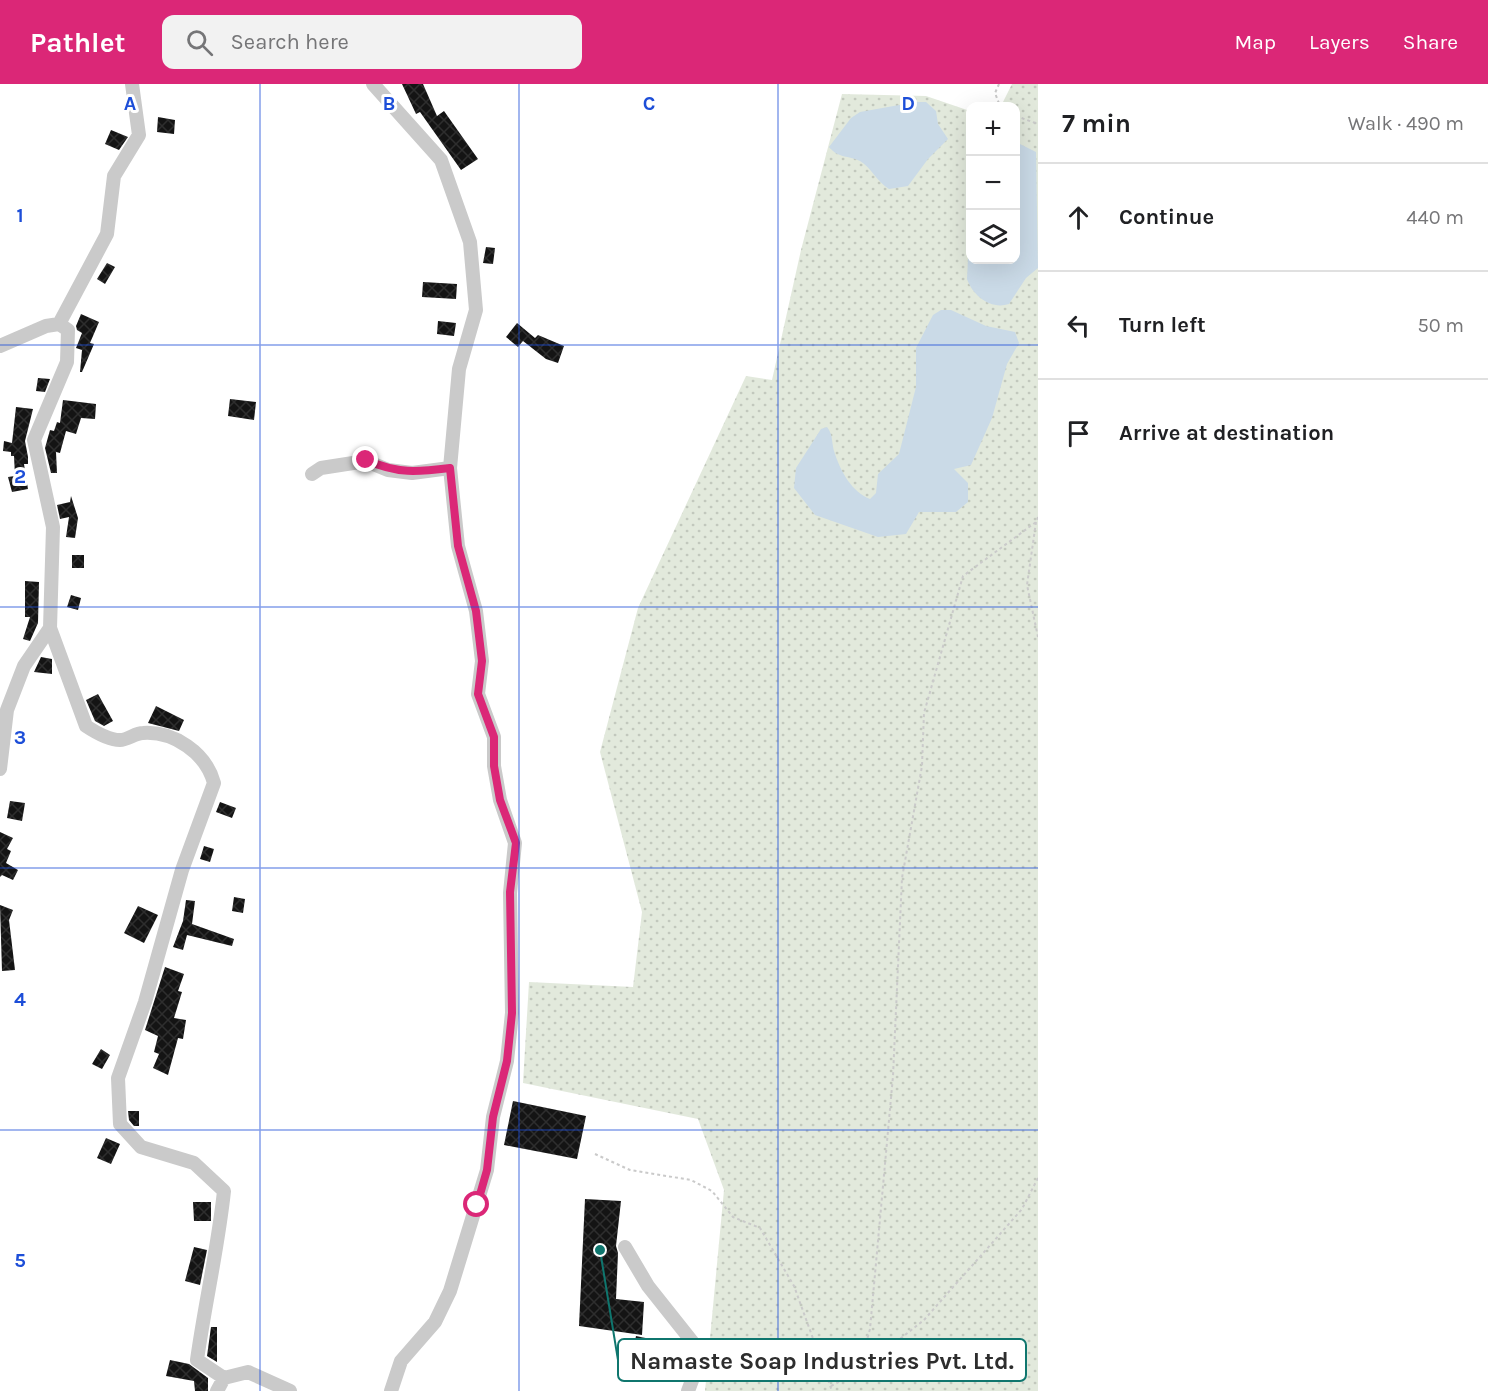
<!DOCTYPE html>
<meta charset="utf-8">
<style>
body{margin:0;font-family:Karla,sans-serif;background:#f2f2f2;color:#202124}
.controls{position:absolute;right:18px;top:18px;display:grid;overflow:hidden;border-radius:12px;box-shadow:0 6px 24px #0002}
.controls button{width:54px;height:54px;display:grid;place-items:center;padding:0;border:0;border-bottom:2px solid #e0e0e0;background:#fff;color:#202124;font:30px sans-serif}
.stop{position:absolute;width:18px;height:18px;margin:-14px;border:4px solid #db2777;border-radius:50%;background:#fff}
.stop.end{background:#db2777;border-color:#fff;box-shadow:0 2px 6px #0008}
.list{margin:0;padding:0;list-style:none}
h2{display:flex;justify-content:space-between;align-items:center;height:78px;margin:0;padding:0 24px;font-size:26px}
h2 small{font-size:20px;font-weight:400;color:#757577}
.list li{display:grid;grid-template-columns:39px 1fr auto;gap:18px;align-items:center;box-sizing:border-box;height:108px;padding:0 24px;border-top:2px solid #e0e0e0}
.list b{display:block;font-size:22px;white-space:nowrap}
.list em{font-size:20px;font-style:normal;color:#757577}
.icon{flex:none;width:33px;height:33px;fill:none;stroke:currentColor;stroke-width:2;stroke-linecap:round;stroke-linejoin:round}
.map{position:relative;flex:none;width:1038px;height:1307px;overflow:hidden}
header{display:flex;align-items:center;gap:36px;box-sizing:border-box;height:84px;padding:0 30px;background:#db2777;color:#fff}
header strong{font-size:28px}
nav{display:flex;gap:33px;margin-inline-start:auto;font-size:21px}
.search{width:420px;height:54px;background:#f2f2f2;display:flex;align-items:center;gap:15px;box-sizing:border-box;padding:0 21px;border-radius:12px;color:#757577;font-size:22px}
main{display:flex}
aside{flex:1;background:#fff}
.map>svg:first-child{display:block}
</style>
<header>
<strong>Pathlet</strong>
<div class="search"><svg class="icon" aria-label="search" viewBox="0 0 24 24"><circle cx="10" cy="10" r="6"/><path d="M15 15l6 6"/></svg>Search here</div>
<nav><a>Map</a><a>Layers</a><a>Share</a></nav>
</header>
<main>
<div class="map">
<svg width="1038" height="1307" viewBox="0 0 1038 1307">
<defs>
<pattern id="grass-dots" width="8" height="8" patternUnits="userSpaceOnUse" patternTransform="scale(1.5)"><rect width="8" height="8" fill="#e2e9dc"/><path d="M2 2h.1M6 6h.1" fill="none" stroke="#c2c8bd" stroke-width="1.8" stroke-linecap="round"/></pattern>
<pattern id="building-cross-hatch" width="8" height="8" patternUnits="userSpaceOnUse" patternTransform="scale(1.5)"><rect width="8" height="8" fill="#141414"/><path d="M0 0l8 8M0 8l8-8" fill="none" stroke="#2e2e2e"/></pattern>
</defs>
<rect width="100%" height="100%" fill="#fff"/>
<path fill="url(#grass-dots)" d="M1012,0H1038V1307H705L724,1106L698,1035L523,999L529,898L633,903L642,828L600,668L638,524L746,292L772,296L801,166L842,10L926,12L970,27V176H1016V22H1001Z"/>
<path fill="#cadae7" d="M916,18H926L936,27L938,40L948,55L928,75L908,102L889,105C877,98 871,83 860,77C848,71 839,75 829,63L851,34L860,28Z
M1016,58L1036,68L1038,184L1026,194L1009,220C991,226 973,212 967,195L970,134V176H1016Z
M941,226H951L986,242L1015,248L1019,259L1007,280L992,334L971,381L954,385L968,399V418L956,428H919L906,450L878,453L815,431L794,404L796,384L821,345L827,343C834,352 831,360 835,370C841,388 852,408 870,415L876,409L878,390L899,370L916,303V264L933,231Z"/>
<path fill="url(#building-cross-hatch)" d="M402,0H423L437,32L444,27L478,75L461,86L420,28L416,30Z
M158,33L175,36L174,50L157,48Z
M111,46L128,53L119,66L105,60Z
M486,163L495,164L493,180L483,179Z
M107,179L115,183L105,200L97,195Z
M423,198L457,200L456,215L422,213Z
M81,230L99,238L90,259L94,260L82,288H80L82,266L76,264L82,249L77,246L76,242Z
M438,237L456,239L454,252L437,250Z
M517,239L535,254L538,251L564,262L558,279L546,275L523,257L518,263L506,253Z
M38,294L50,295L45,308L36,307Z
M230,315L256,318L254,336L228,332Z
M63,316L96,320L95,335L81,334L76,350L66,347L60,369L56,368L57,389H51L45,364L50,346L54,347L57,338L60,339Z
M16,323L33,325L25,357L28,373V380H24L28,405L12,408L8,393L15,392L14,372H11V368L3,367L4,357L12,359Z
M71,412L78,434L75,454L66,453L69,433L60,435L57,421L70,418Z
M72,471H84V484H72Z
M25,497L39,498L38,539L30,557L23,555L30,533H25Z
M71,511L81,514L78,526L67,523Z
M41,573L52,575V590L34,588Z
M98,610L113,637L104,642L95,637L86,616Z
M156,622L184,636L179,647L148,639Z
M10,717L25,719L22,737L7,734Z
M220,718L236,724L232,734L216,728Z
M0,748L13,754L7,765L11,767L6,779L18,786L13,796L2,791L0,793Z
M204,762L214,765L210,778L200,775Z
M234,813L245,815L243,829L232,827Z
M186,816L195,817L192,840L234,855L232,862L187,851L183,866L173,863L183,837Z
M0,821L13,826L9,836L15,886L2,887Z
M138,822L158,831L144,859L124,849Z
M165,883L184,890L178,907L182,908L174,934L186,936L183,955L178,954L168,991L153,984L159,970L154,968L158,952L145,946Z
M101,965L110,971L102,985L92,980Z
M513,1017L586,1032L577,1075L504,1061Z
M128,1027H139V1042H134L129,1036Z
M106,1054L120,1060L111,1080L97,1074Z
M585,1115L621,1117L616,1162L618,1169L616,1215L644,1218L642,1251L579,1242Z
M193,1118H211V1137H194Z
M194,1163L207,1166L200,1201L185,1197Z
M211,1243H217V1278L207,1272Z
M636,1252L655,1256L653,1266L634,1262Z
M170,1276L189,1280L208,1294V1307H195L194,1297L166,1292Z"/>
<g fill="none" stroke-linecap="round" stroke-linejoin="round">
<path stroke="#cacaca" stroke-width="2" stroke-dasharray="3 3" stroke-linecap="butt" d="M999,0L995,9L1000,22
M1016,32L1038,40
M1036,438L1027,501L1038,553
M595,1070L630,1086L691,1096L712,1107L733,1133L760,1144L794,1202L832,1307
M858,1288L924,1236L1022,1125L1038,1094
M831,1302L858,1288L870,1245L893,992L902,794L922,682L924,629L963,492L1036,438L1038,433"/>
<path stroke="#cacaca" stroke-width="14" d="M373,0L441,76L470,158L476,226L459,285L450,384L458,462L476,527L482,577L478,610L494,653V682L500,716L515,759L510,809L512,929L507,977L493,1033L487,1086L450,1207L435,1238L401,1277L391,1307
M0,262L46,242L59,240
M312,390L321,384L366,377L388,386L412,389L450,384
M50,544L86,642C95,648 109,656 120,656C128,656 135,649 143,649C174,647 206,669 214,699L182,786L145,918L118,994L120,1040L141,1063L194,1079L224,1107C218,1164 205,1219 197,1276L224,1294
M0,685L7,626L24,582L50,544L53,443L34,356L67,278L68,246L59,240L107,150L114,92L139,51L132,0
M625,1163L648,1202L702,1270L688,1307
M217,1307L224,1294L248,1288L290,1307"/>
</g>
<g fill="none" stroke-linecap="round" stroke-linejoin="round">
<path stroke="#db2777" stroke-width="8" d="M366,376C398,390 417,388 450,384L458,462L476,527L482,577L478,610L494,653V682L500,716L516,759L510,808L512,929L507,977L493,1033L487,1086L477,1121"/>
</g>
<path fill="none" stroke="#1d4ed8" stroke-width="1.5" stroke-opacity="0.55" d="M260,0V1307M519,0V1307M778,0V1307M0,261H1038M0,523H1038M0,784H1038M0,1046H1038"/>
<g font-size="20" text-anchor="middle" font-weight="bold" fill="#1d4ed8" stroke="#fff" stroke-width="6" stroke-linejoin="round" paint-order="stroke">
<text x="130" y="26">A</text>
<text x="389" y="26">B</text>
<text x="649" y="26">C</text>
<text x="908" y="26">D</text>
<text x="20" y="138">1</text>
<text x="20" y="399">2</text>
<text x="20" y="660">3</text>
<text x="20" y="922">4</text>
<text x="20" y="1183">5</text>
</g>
<path fill="none" stroke="#0f766e" stroke-width="2" d="M600 1166L618 1276"/>
<circle fill="#0f766e" stroke="#fff" stroke-width="2" cx="600" cy="1166" r="6"/>
<rect fill="#fff" stroke="#0f766e" stroke-width="2" x="618" y="1255" width="408" height="42" rx="6"/>
<g font-size="24" text-anchor="middle" font-weight="bold" fill="#2d2d2d">
<text x="822" y="1285">Namaste Soap Industries Pvt. Ltd.</text>
</g>
</svg>
<div class="controls">
<button>+</button>
<button>−</button>
<button><svg class="icon" aria-label="layers" viewBox="0 0 24 24"><path d="M12 4l9 5-9 5-9-5zM3 14l9 5 9-5"/></svg></button>
</div>
<div class="stop" style="left:477px;top:1121px"></div>
<div class="stop end" style="left:366px;top:376px"></div>
</div>
<aside>
<h2>7 min<small>Walk · 490 m</small></h2>
<ul class="list">
<li><svg class="icon" aria-label="ahead" viewBox="0 0 24 24"><path d="M12 20V5M6 11l6-6 6 6"/></svg><div><b>Continue</b></div><em>440 m</em></li>
<li><svg class="icon" aria-label="left" viewBox="0 0 24 24"><path d="M17 20v-9H6M10 6l-5 5 5 5"/></svg><div><b>Turn left</b></div><em>50 m</em></li>
<li><svg class="icon" aria-label="arrive" viewBox="0 0 24 24"><path d="M6 21V4h12l-3 4 3 4H6"/></svg><div><b>Arrive at destination</b></div></li>
</ul>
</aside>
</main>
